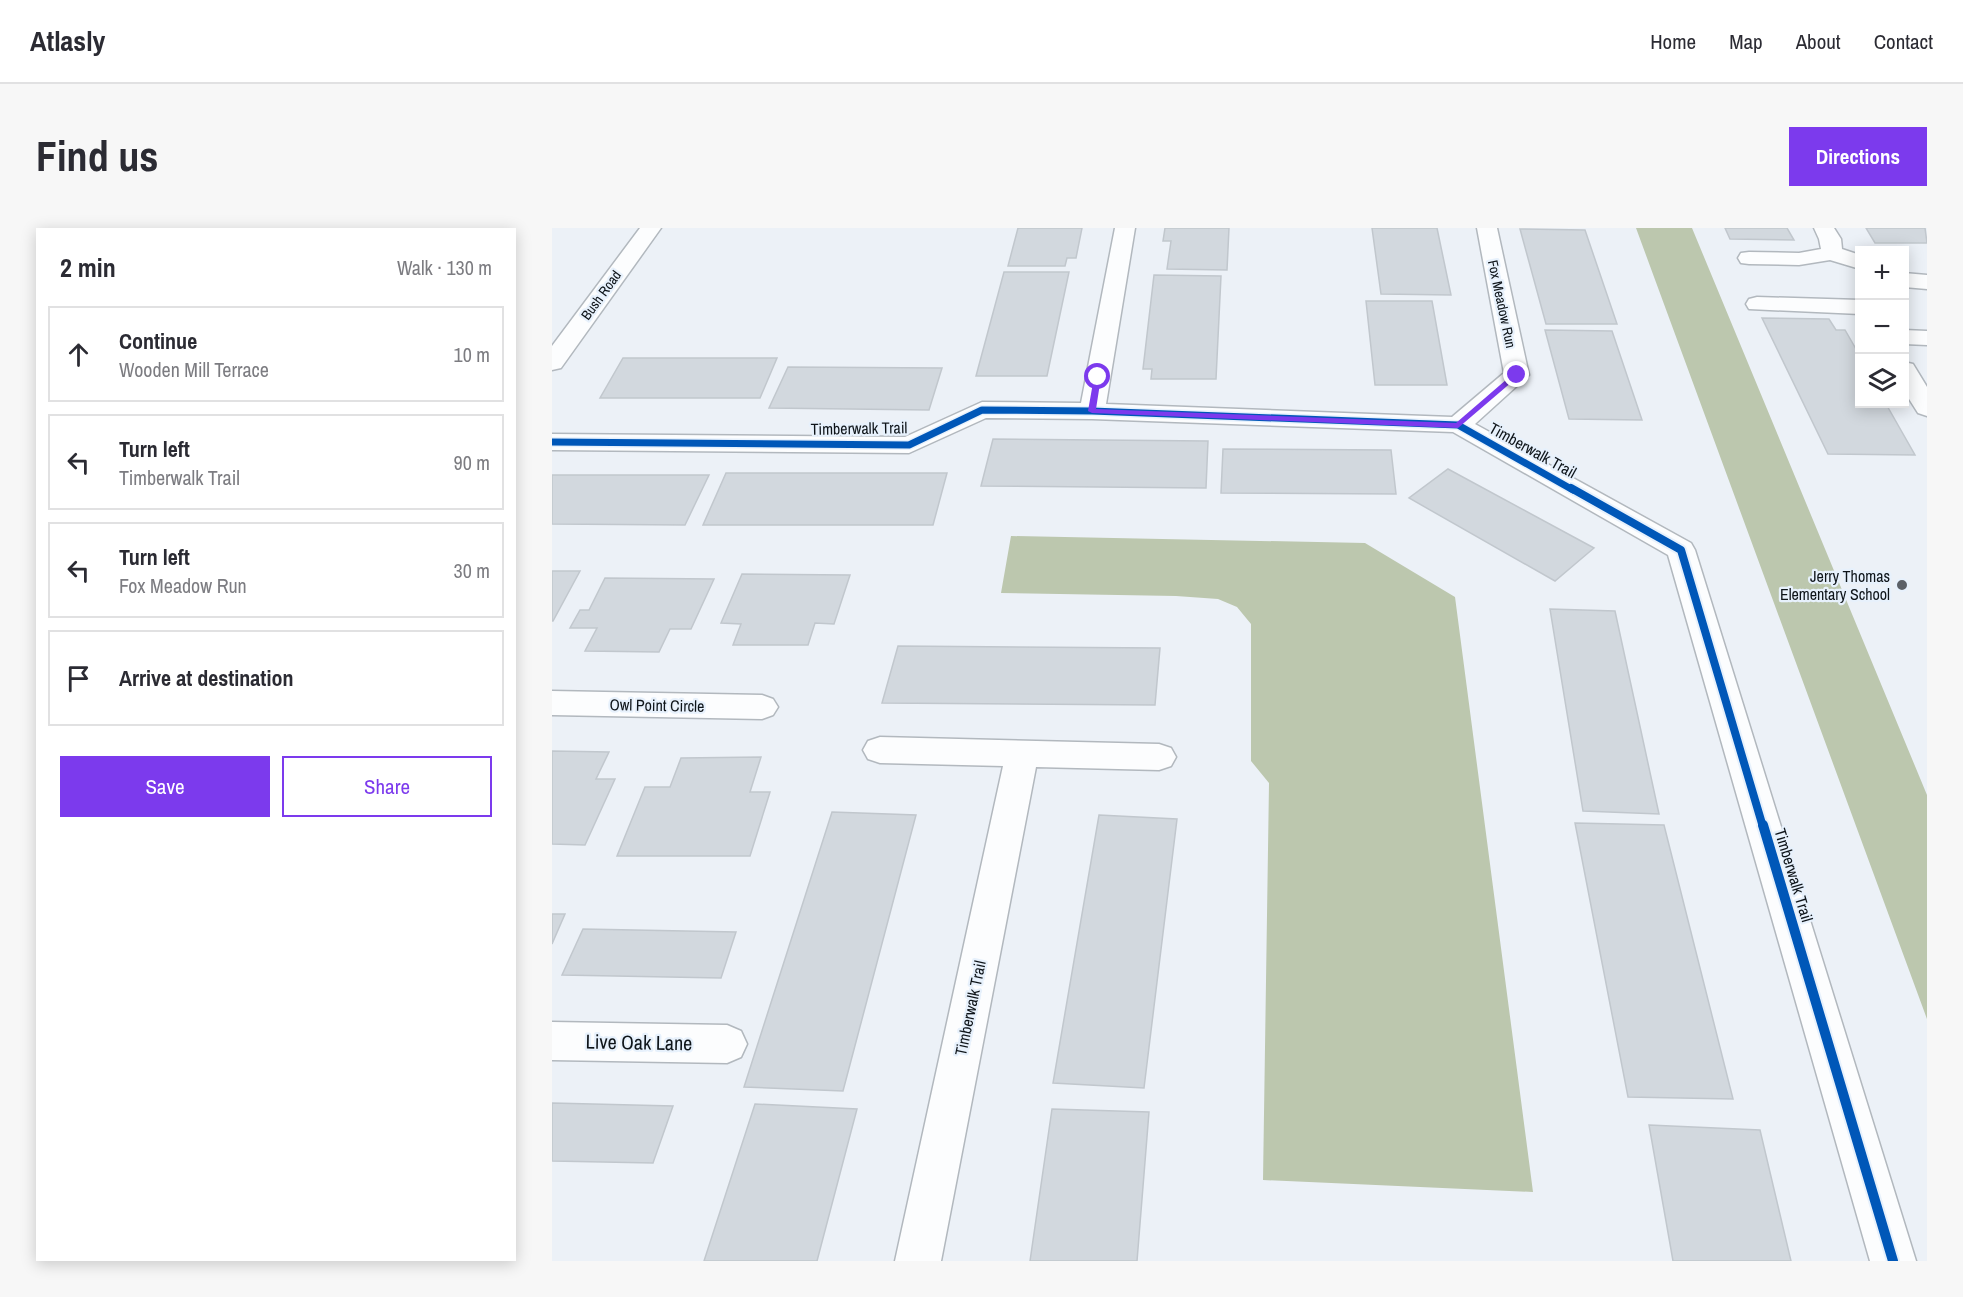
<!DOCTYPE html>
<meta charset="utf-8">
<style>
body{margin:0;font-family:"Archivo Narrow",sans-serif;background:#f7f7f7;color:#2b2b33}
.controls{position:absolute;right:18px;top:18px;display:grid;overflow:hidden;border-radius:0px;box-shadow:0 3px 15px #0003}
.controls button{width:54px;height:54px;display:grid;place-items:center;padding:0;border:0;border-bottom:2px solid #e1e1e2;background:#fff;color:#2b2b33;font:30px sans-serif}
.stop{position:absolute;width:18px;height:18px;margin:-14px;border:4px solid #7c3aed;border-radius:50%;background:#fff}
.stop.end{background:#7c3aed;border-color:#fff;box-shadow:0 2px 6px #0008}
.list{margin:0;padding:0;list-style:none}
h2{display:flex;justify-content:space-between;align-items:center;height:78px;margin:0;padding:0 24px;font-size:26px}
h2 small{font-size:20px;font-weight:400;color:#7c7c81}
.list li{display:grid;grid-template-columns:39px 1fr auto;gap:18px;align-items:center;box-sizing:border-box;height:96px;margin:0 12px 12px;padding:0 12px;border:2px solid #e1e1e2;border-radius:0px}
.list b{display:block;font-size:22px;white-space:nowrap}
.list p{margin:0;font-size:20px;white-space:nowrap;color:#7c7c81}
.list em{font-size:20px;font-style:normal;color:#7c7c81}
.actions{display:flex;gap:12px;padding:18px 24px}
.actions a{flex:1;padding:14px 0;border:2px solid #7c3aed;border-radius:0px;text-align:center;font-size:21px;color:#7c3aed}
.actions .main{background:#7c3aed;color:#fff}
.icon{flex:none;width:33px;height:33px;fill:none;stroke:currentColor;stroke-width:2;stroke-linecap:round;stroke-linejoin:round}
.map{position:relative;flex:none;width:1375px;height:1033px;overflow:hidden;border-radius:0px}
header{display:flex;align-items:center;gap:36px;box-sizing:border-box;height:84px;padding:0 30px;background:#fff;border-bottom:2px solid #e1e1e2}
header strong{font-size:28px}
nav{display:flex;gap:33px;margin-inline-start:auto;font-size:21px}
.intro{display:flex;align-items:center;justify-content:space-between;box-sizing:border-box;height:144px;padding:0 36px}
h1{margin:0;font-size:42px}
.button{padding:15px 27px;border-radius:0px;background:#7c3aed;color:#fff;font-size:21px;font-weight:700}
main{display:flex;gap:36px;padding:0 36px}
aside{flex:1;background:#fff;border-radius:0px;box-shadow:0 3px 15px #0003}
.map>svg:first-child{display:block}
</style>
<header>
<strong>Atlasly</strong>
<nav><a>Home</a><a>Map</a><a>About</a><a>Contact</a></nav>
</header>
<div class="intro"><h1>Find us</h1><a class="button">Directions</a></div>
<main>
<aside>
<h2>2 min<small>Walk · 130 m</small></h2>
<ul class="list">
<li><svg class="icon" aria-label="ahead" viewBox="0 0 24 24"><path d="M12 20V5M6 11l6-6 6 6"/></svg><div><b>Continue</b><p>Wooden Mill Terrace</p></div><em>10 m</em></li>
<li><svg class="icon" aria-label="left" viewBox="0 0 24 24"><path d="M17 20v-9H6M10 6l-5 5 5 5"/></svg><div><b>Turn left</b><p>Timberwalk Trail</p></div><em>90 m</em></li>
<li><svg class="icon" aria-label="left" viewBox="0 0 24 24"><path d="M17 20v-9H6M10 6l-5 5 5 5"/></svg><div><b>Turn left</b><p>Fox Meadow Run</p></div><em>30 m</em></li>
<li><svg class="icon" aria-label="arrive" viewBox="0 0 24 24"><path d="M6 21V4h12l-3 4 3 4H6"/></svg><div><b>Arrive at destination</b></div></li>
</ul>
<div class="actions"><a class="main">Save</a><a>Share</a></div>
</aside>
<div class="map">
<svg width="1375" height="1033" viewBox="0 0 1375 1033">
<rect width="100%" height="100%" fill="#ecf1f7"/>
<path fill="#bcc7ae" d="M1084,0H1140L1375,567V791Z
M459,308L813,315L903,369L981,964L711,952L717,555L699,533V396L685,379L666,371L624,368L449,365Z"/>
<path fill="#d2d8de" stroke="#c1c7cd" stroke-width="1.5" d="M466,0H530L524,30H515L513,38H456Z
M613,0H677L675,42L615,41L619,13H611Z
M820,0H885L899,67L829,66Z
M1173,0H1235L1242,12L1178,11Z
M1314,0H1373L1375,15H1323Z
M968,1L1033,2L1065,96H994Z
M452,44H517L495,148H424Z
M602,47L669,48L664,151H599L600,141H591Z
M814,73H880L895,157H823Z
M1210,90L1277,91L1284,102H1293L1308,128V176H1334L1363,227L1276,226Z
M993,102L1060,103L1090,192L1017,191Z
M71,130H225L208,170H48Z
M236,139L390,140L377,182L217,180Z
M441,211L656,213L654,260L429,258Z
M671,221L839,222L844,266L669,265Z
M896,241L1042,320L1003,353L857,270Z
M174,245H395L381,297H151Z
M0,247H157L133,297L0,296Z
M0,343H28L1,393H0Z
M190,346L298,347L282,396L263,395L256,417H181L189,396L169,395Z
M53,350L162,351L139,401H118L107,424L33,423L45,400H18L28,382H37Z
M998,381L1063,383L1107,586L1031,583Z
M346,418L608,420L603,477L330,475Z
M0,523L57,524L44,551H63L33,617L0,616Z
M209,529L198,564H218L198,628H65L93,559H118L129,530Z
M280,584L364,587L291,863L192,859Z
M547,587L625,591L592,860L501,855Z
M1023,595L1112,597L1181,871L1076,869Z
M0,686H13L0,716Z
M31,701L184,704L169,750L10,747Z
M0,875L121,878L101,935L0,933Z
M203,876L305,881L265,1033H152Z
M500,881L597,884L585,1033H478Z
M1097,897L1208,902L1239,1033H1121Z"/>
<g fill="none" stroke-linecap="round" stroke-linejoin="round">
<g stroke="#b2b8be" stroke-width="3">
<path id="minor" d="M88,0H109L9,140L0,142V118Z
M563,0H583L554,176L900,189L952,145L925,0H945L977,147L923,196L1139,315L1143,322L1364,1033H1318L1116,327L901,204L540,191L434,190L357,225L0,222V206L353,209L430,174L529,175Z
M1262,0H1282L1289,11L1290,21L1308,27V41L1278,32L1247,37L1197,36L1189,35L1186,30L1189,25L1197,24L1247,25L1269,21L1267,11Z
M1352,45L1375,47V61L1352,59Z
M1205,69L1308,72V86L1197,81L1194,76L1197,71Z
M1352,102L1375,103V117L1352,116Z
M1352,134L1361,136L1375,159V188L1366,185L1352,163Z
M0,463L210,467L221,471L226,479L221,487L210,491L0,487Z
M328,509L607,516L619,520L624,529L619,538L607,542L484,539L389,1033H343L451,538L328,535L316,531L311,522L316,513Z
M0,794L175,797L189,803L195,816L189,829L175,835L0,832Z"/>
</g>
<use href="#minor" fill="#fcfdfe" fill-rule="evenodd"/>
<g stroke="#e7f1fc" stroke-width="10">
<path id="cycleway-far2" d="M0,214L357,217L430,182L540,183L906,197L1021,262"/>
</g>
<g stroke="#e7f1fc" stroke-width="12">
<path id="cycleway-far1" d="M1019,260L1129,322L1211,599"/>
</g>
<g stroke="#e7f1fc" stroke-width="14">
<path id="cycleway" d="M1211,597L1341,1033"/>
</g>
<use href="#cycleway-far2" stroke="#0057b8" stroke-width="7"/>
<use href="#cycleway-far1" stroke="#0057b8" stroke-width="8"/>
<use href="#cycleway" stroke="#0057b8" stroke-width="10"/>
</g>
<path fill="#7c3aed" d="M962,145L968,147L906,200L540,185L536,183L542,149L546,147L549,149L544,181L904,195Z"/>
<circle fill="#5c6167" stroke="#e7f1fc" stroke-width="2" cx="1350" cy="357" r="6"/>
<g text-anchor="middle" dominant-baseline="central" stroke-width="4.5" stroke-linejoin="round" paint-order="stroke">
<g font-size="14" fill="#0e1419" stroke="#e7f1fc">
<text transform="translate(49 67) rotate(-54)">Bush Road</text>
<text transform="translate(950 76) rotate(78)">Fox Meadow Run</text>
</g>
<g font-size="16" fill="#0e1419" stroke="#e7f1fc">
<text transform="translate(307 200) rotate(-1)">Timberwalk Trail</text>
<text transform="translate(981 222) rotate(29)">Timberwalk Trail</text>
<text transform="translate(105 477) rotate(1)">Owl Point Circle</text>
<text transform="translate(1242 647) rotate(73)">Timberwalk Trail</text>
<text transform="translate(418 780) rotate(-78)">Timberwalk Trail</text>
</g>
<g font-size="16" fill="#0e1419" stroke="#e7f1fc" text-anchor="end">
<text x="1338" y="348">Jerry Thomas<tspan x="1338" dy="18">Elementary School</tspan></text>
</g>
<g font-size="20" fill="#0e1419" stroke="#e7f1fc">
<text transform="translate(87 814) rotate(1)">Live Oak Lane</text>
</g>
</g>
</svg>
<div class="controls">
<button>+</button>
<button>−</button>
<button><svg class="icon" aria-label="layers" viewBox="0 0 24 24"><path d="M12 4l9 5-9 5-9-5zM3 14l9 5 9-5"/></svg></button>
</div>
<div class="stop" style="left:546px;top:149px"></div>
<div class="stop end" style="left:965px;top:147px"></div>
</div>
</main>
